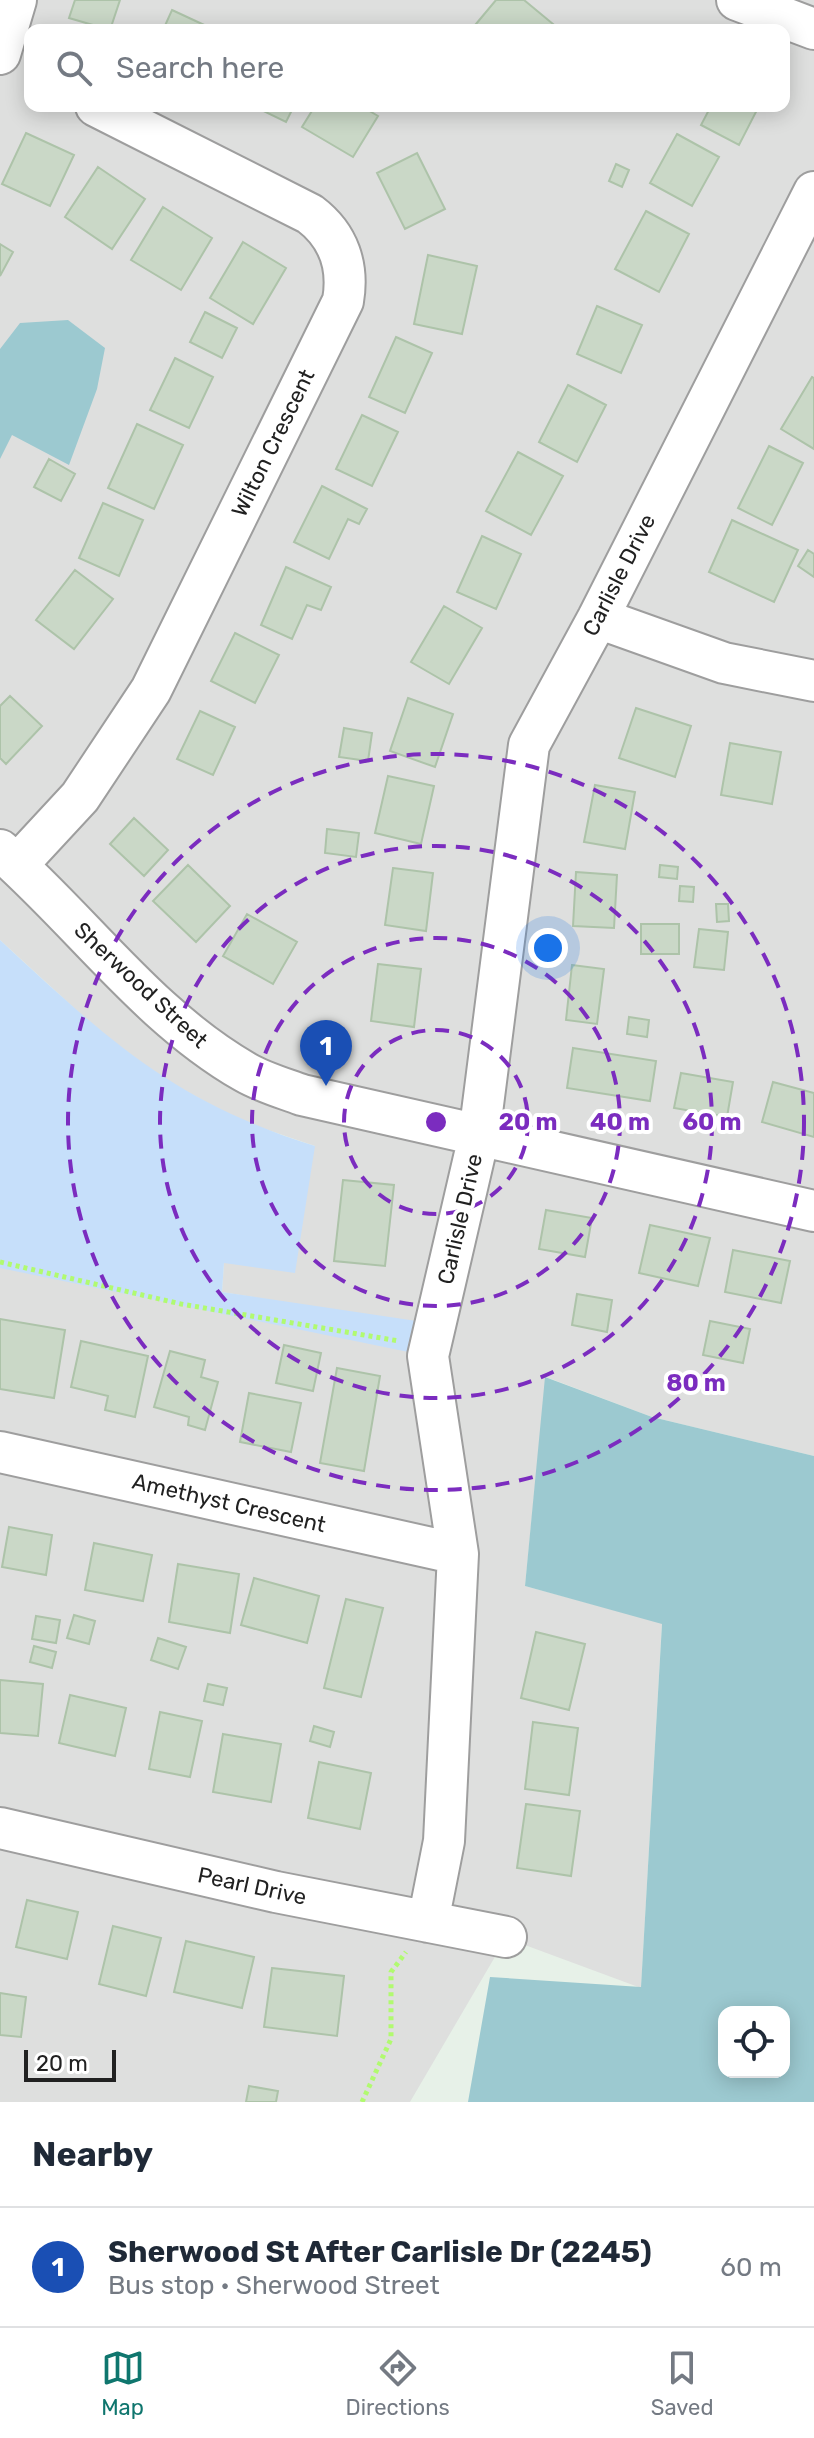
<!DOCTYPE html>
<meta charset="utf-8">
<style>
body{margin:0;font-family:Rubik,sans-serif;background:#f6f6f7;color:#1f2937}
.controls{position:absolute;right:24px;bottom:24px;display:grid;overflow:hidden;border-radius:16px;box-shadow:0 4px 20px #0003}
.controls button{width:72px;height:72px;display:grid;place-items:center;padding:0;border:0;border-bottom:2px solid #e0e1e3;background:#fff;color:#1f2937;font:40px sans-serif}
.scale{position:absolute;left:24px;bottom:20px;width:92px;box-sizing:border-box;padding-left:8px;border:4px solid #212121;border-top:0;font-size:22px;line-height:28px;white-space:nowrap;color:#212121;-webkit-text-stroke:6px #fff;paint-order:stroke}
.you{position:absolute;left:548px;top:948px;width:28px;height:28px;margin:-20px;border:6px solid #fff;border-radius:50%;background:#1a73e8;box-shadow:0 0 0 12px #1a73e833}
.badge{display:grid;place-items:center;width:52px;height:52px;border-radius:50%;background:#0f766e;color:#fff;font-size:26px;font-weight:700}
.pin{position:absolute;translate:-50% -66px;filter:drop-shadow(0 2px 4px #0008)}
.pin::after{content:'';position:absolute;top:42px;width:28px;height:24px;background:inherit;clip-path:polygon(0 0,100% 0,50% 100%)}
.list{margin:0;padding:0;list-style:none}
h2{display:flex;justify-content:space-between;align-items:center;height:104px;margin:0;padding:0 32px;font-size:34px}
h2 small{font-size:26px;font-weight:400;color:#747a83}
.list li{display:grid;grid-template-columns:52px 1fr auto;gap:24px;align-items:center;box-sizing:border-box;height:120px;padding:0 32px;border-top:2px solid #e0e1e3}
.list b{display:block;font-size:30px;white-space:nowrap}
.list p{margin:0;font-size:26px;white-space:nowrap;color:#747a83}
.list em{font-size:26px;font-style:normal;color:#747a83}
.icon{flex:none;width:44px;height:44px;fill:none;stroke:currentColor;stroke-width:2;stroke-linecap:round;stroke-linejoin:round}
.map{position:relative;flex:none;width:814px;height:2102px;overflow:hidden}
.search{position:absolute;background:#fff;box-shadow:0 4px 20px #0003;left:24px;right:24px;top:24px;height:88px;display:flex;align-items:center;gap:20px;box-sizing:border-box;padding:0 28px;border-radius:16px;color:#747a83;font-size:30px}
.sheet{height:224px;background:#fff}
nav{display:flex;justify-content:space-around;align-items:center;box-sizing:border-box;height:112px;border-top:2px solid #e0e1e3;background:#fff;font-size:22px;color:#747a83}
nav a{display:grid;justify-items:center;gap:4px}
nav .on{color:#0f766e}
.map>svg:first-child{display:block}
</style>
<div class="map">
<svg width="814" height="2102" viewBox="0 0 814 2102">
<rect width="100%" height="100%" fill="#e7f1e8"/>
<path fill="#dedfde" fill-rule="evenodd" d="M0,0H814V1456L652,1417L546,1377L525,1586L662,1623L641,1988L506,1938L410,2102H0V1261L350,1313L222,1292L224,1263L315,1146L239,1120L162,1078L97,1029L0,940ZM30,30H784V106H30Z"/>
<path fill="#9cc9d0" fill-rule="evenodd" d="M68,320L105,348L97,389L69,465L12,435L0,459V349L20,323Z
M545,1377L652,1417L814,1456V2102H468L490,1977L641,1987L662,1624L525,1586ZM784,2012V2072H724V2012Z"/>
<path fill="#c6dffa" d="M0,940C107,1039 172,1101 315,1146L295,1273L224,1263L222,1292L430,1323L428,1356L0,1268Z"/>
<path fill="#cad8c7" stroke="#adc3a9" stroke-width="2" d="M75,0H120L110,30L69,18Z
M496,0H524L559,29L483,30L476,24Z
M172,10L215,30H163Z
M253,106H294L286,122Z
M315,106H361L378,116L353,157L302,127Z
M711,106H759L739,145L701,125Z
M26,133L74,155L50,206L2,184Z
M677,134L719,157L692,206L650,183Z
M417,153L445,209L405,229L377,173Z
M616,164L629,170L622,187L609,181Z
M98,167L145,199L112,249L65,217Z
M163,207L212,238L181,290L131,260Z
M646,211L689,234L659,292L615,269Z
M243,242L286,268L253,324L210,298Z
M0,244L13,252L0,276Z
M428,255L477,266L462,334L414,324Z
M597,306L642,325L621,373L577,354Z
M205,312L237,328L222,358L190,342Z
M396,337L432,353L405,413L369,397Z
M175,358L213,377L189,428L150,410Z
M812,377L814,378V449L781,429Z
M568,385L606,405L577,462L539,442Z
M362,415L398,432L372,486L336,469Z
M137,424L183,445L154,509L108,488Z
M769,446L803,463L772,525L738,508Z
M518,452L563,476L531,535L486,511Z
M49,459L75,474L61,501L34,487Z
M322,486L367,509L359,524L348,519L329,559L294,542Z
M103,503L143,520L119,576L79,558Z
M732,520L798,550L774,602L709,572Z
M482,536L521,554L496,609L457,592Z
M808,550L814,554V577L798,566Z
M286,567L331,587L321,610L307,605L292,639L261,625Z
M75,570L113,599L74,649L36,620Z
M444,606L482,628L449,684L411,662Z
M235,633L279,655L255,703L211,681Z
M10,696L42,726L6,764L0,758V706Z
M408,698L453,714L435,767L390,751Z
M636,708L691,726L675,777L619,758Z
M200,711L235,727L213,775L177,759Z
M344,728L372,733L368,761L339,757Z
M730,743L781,752L772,804L721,795Z
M388,776L434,786L421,844L375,833Z
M595,785L635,792L625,849L584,842Z
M134,818L168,850L144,876L110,844Z
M327,829L359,833L356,857L325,853Z
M188,865L230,906L196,942L153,901Z
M660,865L678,867L677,879L659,877Z
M393,868L433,873L426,931L385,925Z
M576,872L617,875L614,928L573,926Z
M680,886L694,887L693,902L679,901Z
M716,904H728L729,921L717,922Z
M247,914L297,942L273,984L223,956Z
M641,924H679V954H641Z
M699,929L728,932L724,970L694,967Z
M378,964L421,969L414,1027L371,1021Z
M572,965L604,969L597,1024L566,1020Z
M629,1017L649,1020L647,1037L627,1034Z
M573,1048L656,1061L650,1101L567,1088Z
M681,1073L733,1082L727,1117L674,1108Z
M773,1082L814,1093V1137L762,1122Z
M343,1180L394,1185L385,1266L334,1261Z
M546,1210L592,1218L585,1257L539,1249Z
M650,1225L710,1238L698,1286L639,1273Z
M733,1250L790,1261L781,1303L725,1292Z
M577,1294L612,1300L607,1332L572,1325Z
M0,1319L65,1330L54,1398L0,1389Z
M710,1321L750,1329L743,1363L703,1355Z
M81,1341L148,1356L135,1417L105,1410L108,1396L71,1387Z
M284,1345L321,1353L313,1391L276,1383Z
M170,1351L205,1360L201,1377L218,1382L205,1430L188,1425L189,1417L154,1407Z
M337,1368L380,1376L364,1471L320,1463Z
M249,1393L301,1403L291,1452L240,1442Z
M9,1527L52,1535L46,1575L2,1567Z
M94,1543L152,1555L143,1601L85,1590Z
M178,1564L239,1574L230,1633L169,1622Z
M254,1578L319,1596L307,1643L241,1625Z
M346,1599L383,1608L361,1697L324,1688Z
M74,1615L95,1621L89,1644L67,1638Z
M36,1616L60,1620L56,1643L32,1639Z
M536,1632L585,1644L569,1710L521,1698Z
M158,1638L186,1647L178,1669L151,1660Z
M34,1646L56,1652L52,1668L30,1662Z
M0,1680L43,1684L38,1736L0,1733Z
M208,1684L227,1688L223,1705L204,1701Z
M70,1695L126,1708L115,1756L59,1743Z
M160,1712L202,1721L190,1777L149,1769Z
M533,1722L578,1728L569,1795L525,1789Z
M314,1726L334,1732L330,1747L310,1741Z
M223,1734L281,1744L271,1802L213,1792Z
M319,1762L371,1773L360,1829L308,1818Z
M526,1804L580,1811L571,1876L517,1868Z
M27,1900L78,1912L67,1959L16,1947Z
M113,1926L161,1938L146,1996L99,1984Z
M186,1941L254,1957L242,2008L174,1992Z
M272,1968L344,1976L337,2036L264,2027Z
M0,1993L26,1997L21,2037L0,2035Z
M249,2086L278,2091L276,2102H246Z"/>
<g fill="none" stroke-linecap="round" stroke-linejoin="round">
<g stroke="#9e9e9e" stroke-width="44">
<path id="minor" d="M737,0L814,29
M0,54L16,0
M598,618L724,663L814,681
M0,850C82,922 149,1017 245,1072C262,1082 283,1088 302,1095L814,1211
M17,865L80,797L151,690L343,301C349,266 339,236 310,214L96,106
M0,1452L458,1554
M0,1828L276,1892L506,1937
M428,1922L444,1841L458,1554L428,1356L479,1136L529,745L598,618L814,192"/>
</g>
<path stroke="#b1fa70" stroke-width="5" stroke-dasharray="4 4" stroke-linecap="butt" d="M0,1262L181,1304L399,1341
M362,2102L391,2039V1972L406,1952"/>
<use href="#minor" stroke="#fff" stroke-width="40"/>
</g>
<g fill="none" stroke="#7b2cbf" stroke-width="4" stroke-dasharray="14 10">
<circle cx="436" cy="1122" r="92"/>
<circle cx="436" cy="1122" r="184"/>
<circle cx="436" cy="1122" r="276"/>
<circle cx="436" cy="1122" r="368"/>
</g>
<g text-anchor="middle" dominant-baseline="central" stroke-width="8" stroke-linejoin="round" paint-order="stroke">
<g font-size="22" fill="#212121" stroke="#fff">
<text transform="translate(273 443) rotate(-64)">Wilton Crescent</text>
<text transform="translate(619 575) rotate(-63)">Carlisle Drive</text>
<text transform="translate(141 985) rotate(43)">Sherwood Street</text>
<text transform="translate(460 1219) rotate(-77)">Carlisle Drive</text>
<text transform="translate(229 1503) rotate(13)">Amethyst Crescent</text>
<text transform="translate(252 1886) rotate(12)">Pearl Drive</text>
</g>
</g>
<circle cx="436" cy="1122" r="12" fill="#7b2cbf" stroke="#fff" stroke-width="4"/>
<g font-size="24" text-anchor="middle" font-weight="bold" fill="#7b2cbf" stroke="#fff" stroke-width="8" stroke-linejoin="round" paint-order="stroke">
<text x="528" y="1130">20 m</text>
<text x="620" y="1130">40 m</text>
<text x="712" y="1130">60 m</text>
<text x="696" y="1391">80 m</text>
</g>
</svg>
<div class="controls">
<button><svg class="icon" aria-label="locate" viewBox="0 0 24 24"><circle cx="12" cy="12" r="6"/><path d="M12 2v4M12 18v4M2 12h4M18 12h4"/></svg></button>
</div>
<div class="scale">20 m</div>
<div class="you"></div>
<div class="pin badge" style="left:326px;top:1086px;background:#1a4fb4">1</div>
<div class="search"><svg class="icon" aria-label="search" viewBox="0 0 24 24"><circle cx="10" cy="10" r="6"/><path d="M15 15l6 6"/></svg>Search here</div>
</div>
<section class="sheet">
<h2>Nearby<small></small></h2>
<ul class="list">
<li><span class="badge" style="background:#1a4fb4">1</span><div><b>Sherwood St After Carlisle Dr (2245)</b><p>Bus stop · Sherwood Street</p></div><em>60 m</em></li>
</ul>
</section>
<nav>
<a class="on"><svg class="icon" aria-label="map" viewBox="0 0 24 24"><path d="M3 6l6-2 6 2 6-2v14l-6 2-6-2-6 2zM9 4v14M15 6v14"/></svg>Map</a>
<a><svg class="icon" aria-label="directions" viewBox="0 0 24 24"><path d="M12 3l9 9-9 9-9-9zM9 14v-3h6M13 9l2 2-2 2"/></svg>Directions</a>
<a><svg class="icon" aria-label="saved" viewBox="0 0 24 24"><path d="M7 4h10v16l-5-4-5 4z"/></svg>Saved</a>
</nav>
